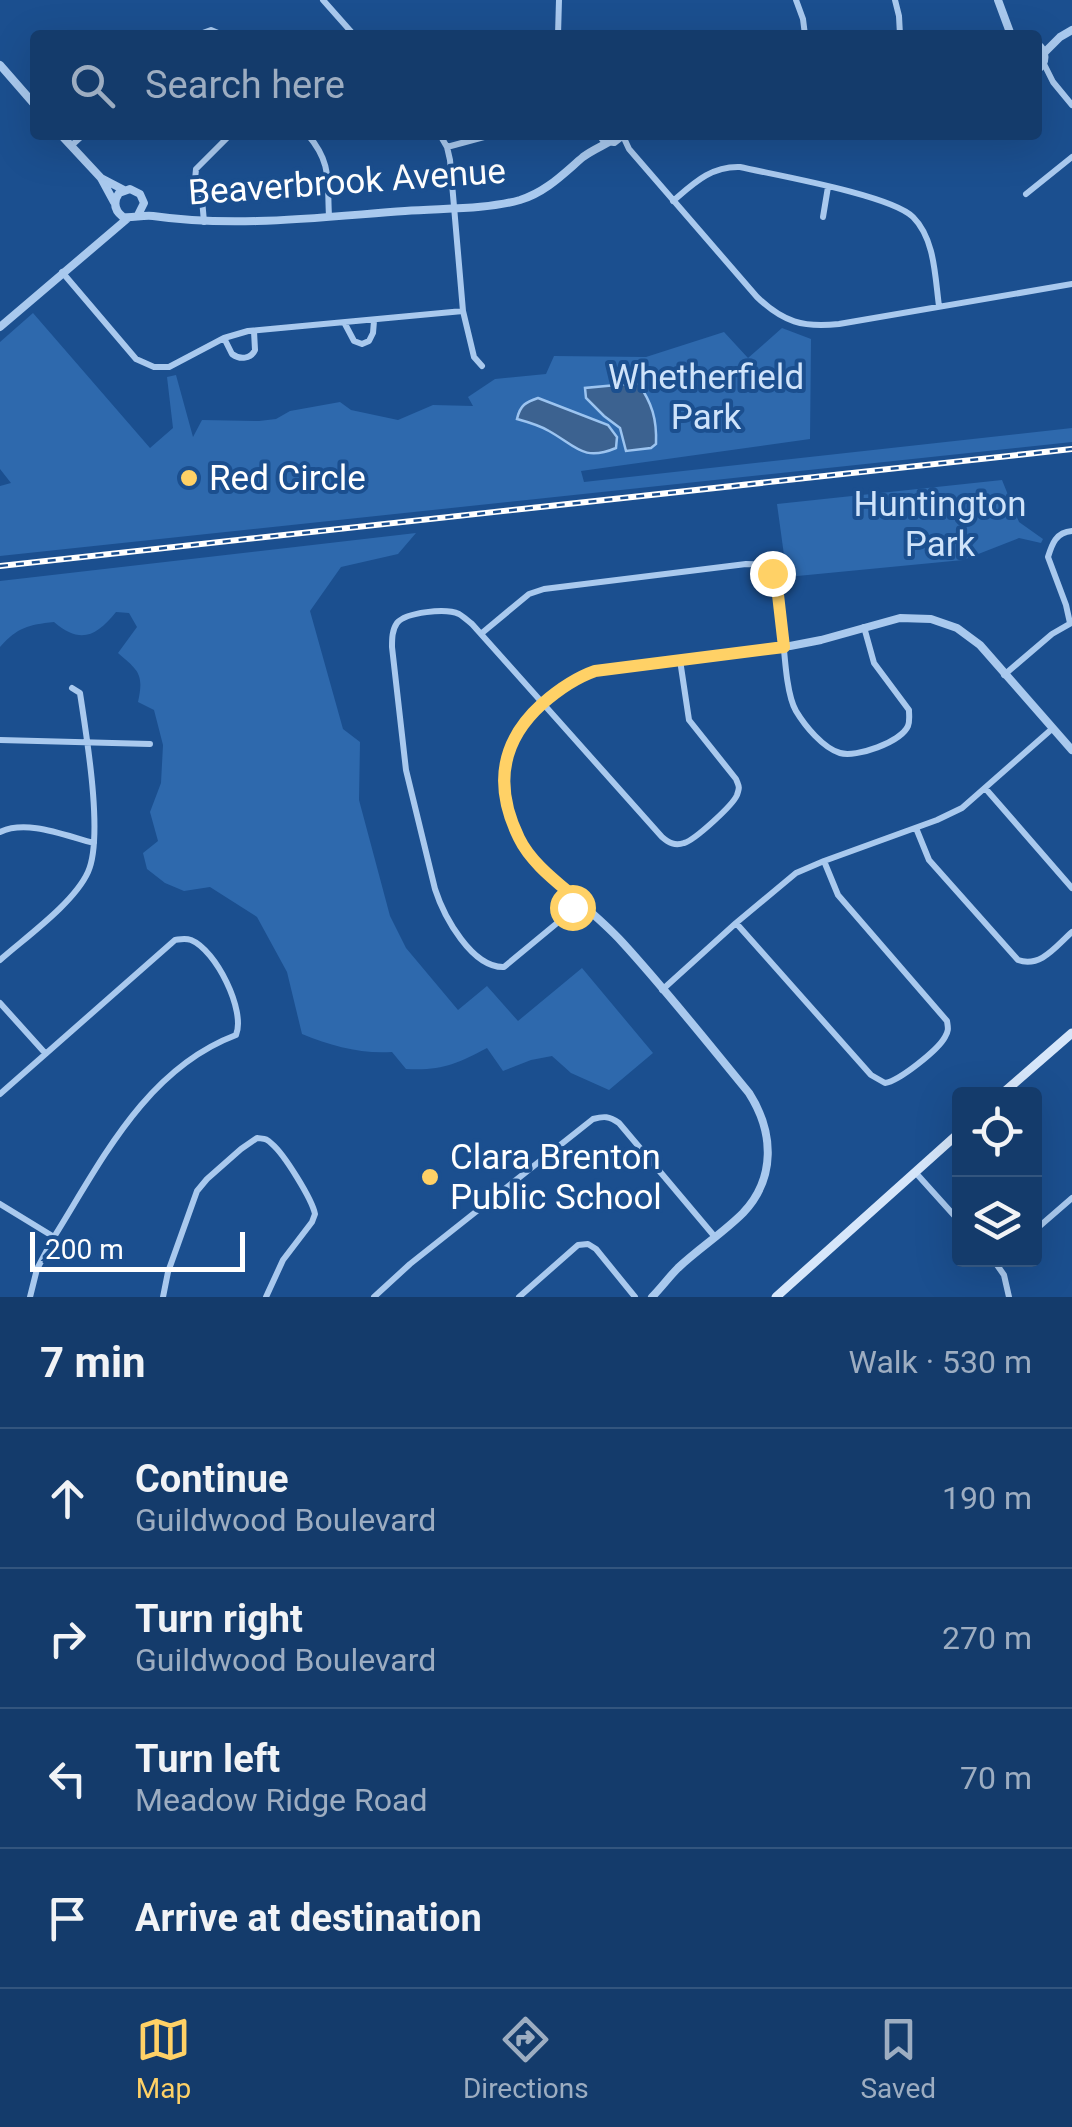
<!DOCTYPE html>
<meta charset="utf-8">
<style>
body{margin:0;font-family:Roboto,sans-serif;background:#214673;color:#f1f3f6}
.controls{position:absolute;right:30px;bottom:30px;display:grid;overflow:hidden;border-radius:10px;box-shadow:0 10px 40px #0002}
.controls button{width:90px;height:90px;display:grid;place-items:center;padding:0;border:0;border-bottom:2px solid #33557e;background:#143b6b;color:#f1f3f6;font:50px sans-serif}
.scale{position:absolute;left:30px;bottom:25px;width:215px;box-sizing:border-box;padding-left:10px;border:5px solid #fff;border-top:0;font-size:28px;line-height:35px;white-space:nowrap;color:#fff;-webkit-text-stroke:8px #1b4f8f;paint-order:stroke}
.stop{position:absolute;width:30px;height:30px;margin:-22px;border:8px solid #ffd166;border-radius:50%;background:#fff}
.stop.end{background:#ffd166;border-color:#fff;box-shadow:0 2px 10px #0008}
.list{margin:0;padding:0;list-style:none}
h2{display:flex;justify-content:space-between;align-items:center;height:130px;margin:0;padding:0 40px;font-size:42px}
h2 small{font-size:32px;font-weight:400;color:#9dadc1}
.list li{display:grid;grid-template-columns:65px 1fr auto;gap:30px;align-items:center;box-sizing:border-box;height:140px;padding:0 40px;border-top:2px solid #33557e}
.list b{display:block;font-size:38px;white-space:nowrap}
.list p{margin:0;font-size:32px;white-space:nowrap;color:#9dadc1}
.list em{font-size:32px;font-style:normal;color:#9dadc1}
.icon{flex:none;width:55px;height:55px;fill:none;stroke:currentColor;stroke-width:2;stroke-linecap:round;stroke-linejoin:round}
.map{position:relative;flex:none;width:1072px;height:1297px;overflow:hidden}
.search{position:absolute;background:#143b6b;box-shadow:0 10px 40px #0002;left:30px;right:30px;top:30px;height:110px;display:flex;align-items:center;gap:25px;box-sizing:border-box;padding:0 35px;border-radius:10px;color:#9dadc1;font-size:38px}
.sheet{height:690px;background:#143b6b}
nav{display:flex;justify-content:space-around;align-items:center;box-sizing:border-box;height:140px;border-top:2px solid #33557e;background:#143b6b;font-size:28px;color:#9dadc1}
nav a{display:grid;justify-items:center;gap:5px}
nav .on{color:#ffd166}
.map>svg:first-child{display:block}
</style>
<div class="map">
<svg width="1072" height="1297" viewBox="0 0 1072 1297">
<rect width="100%" height="100%" fill="#1b4f8f"/>
<path fill="#2e69ad" d="M33,313L150,448L173,428L167,377L176,375L193,437L202,420L259,421L276,419L290,411L340,402L351,410L398,420L433,405L473,406L468,397L495,379L546,374L554,356L646,357L724,332L748,358L782,328L811,339L810,439L581,471L584,482L1072,428V442L0,556V486L11,483L0,469V342Z
M1002,480L1019,522L1043,539L1041,543L1019,538L963,560L787,577L777,504Z
M416,533L398,554L341,567L310,611L343,729L360,742L359,800L390,916L406,948L458,1010L487,986L518,1021L582,968L653,1053L609,1090L571,1073L552,1056L531,1060L503,1071L487,1048C457,1064 441,1071 406,1069L392,1052C360,1054 332,1046 302,1034L287,972L257,917L210,887L184,891L165,883L147,869L143,853L158,841L150,812L161,783L163,745L154,710L138,702C144,674 139,671 118,653L137,627L129,613L116,612C96,637 80,644 54,622C28,625 18,627 0,647V581Z"/>
<path fill="#3c6290" stroke="#9cc4f0" stroke-width="2.5" d="M638,383C652,403 657,419 656,444L651,448L626,451L620,428L604,416L586,398L585,388Z
M538,398L608,425L617,437L616,448C583,462 576,446 549,431C539,425 528,422 517,419C520,405 526,402 538,398Z"/>
<g fill="none" stroke-linecap="round" stroke-linejoin="round">
<path stroke="#a9c9ee" stroke-width="6" d="M323,0L354,35
M796,0L803,19L805,35
M895,0L899,16L900,35
M197,35L211,30L223,35
M558,35L559,0
M1044,64L1053,82L1072,105
M308,135C332,163 327,181 329,216
M440,135L447,147L450,160L463,311L474,357L482,366
M623,136L629,149L757,297C783,322 803,328 839,324L1072,284
M71,146L83,135
M447,147L484,137
M1026,194L1072,157
M673,201C694,183 711,166 740,167C775,175 891,195 913,217C935,239 935,277 939,306
M823,217L828,187
M204,222L202,199L195,180L196,169L230,135
M62,272L136,359L154,367H169L224,338L248,331L463,311
M345,324L354,341L362,344L369,341L373,333L374,321
M224,338L232,354C240,360 251,359 255,350L254,331
M1070,623L1066,605L1048,557C1052,544 1056,532 1072,531
M482,633L529,594L544,589L746,564C754,564 762,564 768,569C787,585 779,682 796,711C805,726 823,748 840,753C856,758 901,742 908,726C910,721 909,715 909,710L874,663L864,627
M1004,675L1052,634L1071,623
M0,740L150,744
M985,788L1072,888
M916,828L929,860L1018,960C1041,968 1056,946 1072,932
M0,832C27,819 66,836 94,843
M578,900L562,919L504,967C472,968 444,917 435,889L406,770L392,647C392,639 392,630 397,623C406,612 446,608 459,614C464,617 468,621 472,624L662,837C669,843 675,846 684,843C695,840 733,805 737,795C740,786 739,787 736,779L689,720L680,660
M736,923L871,1075L885,1083C899,1081 938,1050 945,1037C949,1030 948,1028 947,1021L838,895L824,861
M0,960C26,937 74,903 88,872C104,837 86,733 80,693L72,688
M662,990L736,923L796,873L824,861L937,820L962,808L1053,728
M0,1003L45,1053
M0,1094L175,940C182,939 185,938 191,940C216,950 246,1011 236,1035C146,1069 102,1160 54,1237L0,1204
M915,1172L960,1222
M1034,1231L1072,1198
M1003,1260L997,1265L1004,1275L1009,1297
M30,1297L37,1269L54,1237
M163,1297L168,1272L197,1191L207,1179L241,1149L257,1138C265,1139 266,1138 272,1144C284,1154 312,1199 315,1214L312,1222L283,1260L266,1297
M374,1297L410,1264L593,1119C604,1116 609,1116 619,1123L715,1237
M519,1297L578,1245L588,1244L596,1249L635,1297"/>
<path stroke="#a9c9ee" stroke-width="8" d="M998,0L1011,35
M1037,44C1047,51 1047,63 1037,70
M1044,53L1060,37L1072,30
M0,65L35,105
M61,135L101,178L114,202
M600,135L604,140L614,142L623,135
M101,178L124,190
M138,215L144,203L140,194L130,189L119,193C113,202 114,210 123,217C133,218 142,215 153,216C235,228 322,217 405,211C442,208 484,210 520,200C546,192 563,174 583,157C591,151 600,147 609,142
M0,327L128,218
M652,1297C661,1288 669,1277 678,1268C698,1249 723,1233 743,1213C776,1178 774,1132 749,1093C707,1042 666,990 622,942C593,910 555,886 528,852C517,838 512,821 508,804C498,759 511,733 544,703C559,690 575,678 595,671L790,646L821,640L900,618L931,619L957,628L980,645L1072,750"/>
<path stroke="#d6e6fa" stroke-width="9" d="M1002,1094L1072,1033
M776,1297L960,1132"/>
<g stroke="#fff" stroke-width="6">
<path id="rail" d="M0,566L1072,449"/>
</g>
<use href="#rail" stroke="#1b4f8f" stroke-width="2.5" stroke-dasharray="8" stroke-linecap="butt"/>
</g>
<g fill="none" stroke-linecap="round" stroke-linejoin="round">
<path stroke="#ffd166" stroke-width="12" d="M572,907L578,900C557,882 531,863 519,838C494,787 500,742 542,704C558,690 575,678 595,671L784,647L777,586L772,573"/>
</g>
<g fill="#ffd166" stroke="#1b4f8f" stroke-width="4">
<circle cx="189" cy="478" r="10"/>
<circle cx="430" cy="1177" r="10"/>
</g>
<g text-anchor="middle" dominant-baseline="central" stroke-width="8" stroke-linejoin="round" paint-order="stroke">
<g font-size="35" fill="#fff" stroke="#1b4f8f">
<text transform="translate(347 182) rotate(-4)">Beaverbrook Avenue</text>
</g>
<g font-size="35" fill="#cfe3fa" stroke="#1b4f8f">
<text x="706" y="377">Whetherfield<tspan x="706" dy="40">Park</tspan></text>
<text x="940" y="504">Huntington<tspan x="940" dy="40">Park</tspan></text>
</g>
<g font-size="35" fill="#fff" stroke="#1b4f8f" text-anchor="start">
<text x="209" y="478">Red Circle</text>
<text x="450" y="1157">Clara Brenton<tspan x="450" dy="40">Public School</tspan></text>
</g>
</g>
</svg>
<div class="controls">
<button><svg class="icon" aria-label="locate" viewBox="0 0 24 24"><circle cx="12" cy="12" r="6"/><path d="M12 2v4M12 18v4M2 12h4M18 12h4"/></svg></button>
<button><svg class="icon" aria-label="layers" viewBox="0 0 24 24"><path d="M12 4l9 5-9 5-9-5zM3 14l9 5 9-5"/></svg></button>
</div>
<div class="scale">200 m</div>
<div class="stop" style="left:572px;top:907px"></div>
<div class="stop end" style="left:772px;top:573px"></div>
<div class="search"><svg class="icon" aria-label="search" viewBox="0 0 24 24"><circle cx="10" cy="10" r="6"/><path d="M15 15l6 6"/></svg>Search here</div>
</div>
<section class="sheet">
<h2>7 min<small>Walk · 530 m</small></h2>
<ul class="list">
<li><svg class="icon" aria-label="ahead" viewBox="0 0 24 24"><path d="M12 20V5M6 11l6-6 6 6"/></svg><div><b>Continue</b><p>Guildwood Boulevard</p></div><em>190 m</em></li>
<li><svg class="icon" aria-label="right" viewBox="0 0 24 24"><path d="M7 20v-9h11M14 6l5 5-5 5"/></svg><div><b>Turn right</b><p>Guildwood Boulevard</p></div><em>270 m</em></li>
<li><svg class="icon" aria-label="left" viewBox="0 0 24 24"><path d="M17 20v-9H6M10 6l-5 5 5 5"/></svg><div><b>Turn left</b><p>Meadow Ridge Road</p></div><em>70 m</em></li>
<li><svg class="icon" aria-label="arrive" viewBox="0 0 24 24"><path d="M6 21V4h12l-3 4 3 4H6"/></svg><div><b>Arrive at destination</b></div></li>
</ul>
</section>
<nav>
<a class="on"><svg class="icon" aria-label="map" viewBox="0 0 24 24"><path d="M3 6l6-2 6 2 6-2v14l-6 2-6-2-6 2zM9 4v14M15 6v14"/></svg>Map</a>
<a><svg class="icon" aria-label="directions" viewBox="0 0 24 24"><path d="M12 3l9 9-9 9-9-9zM9 14v-3h6M13 9l2 2-2 2"/></svg>Directions</a>
<a><svg class="icon" aria-label="saved" viewBox="0 0 24 24"><path d="M7 4h10v16l-5-4-5 4z"/></svg>Saved</a>
</nav>
